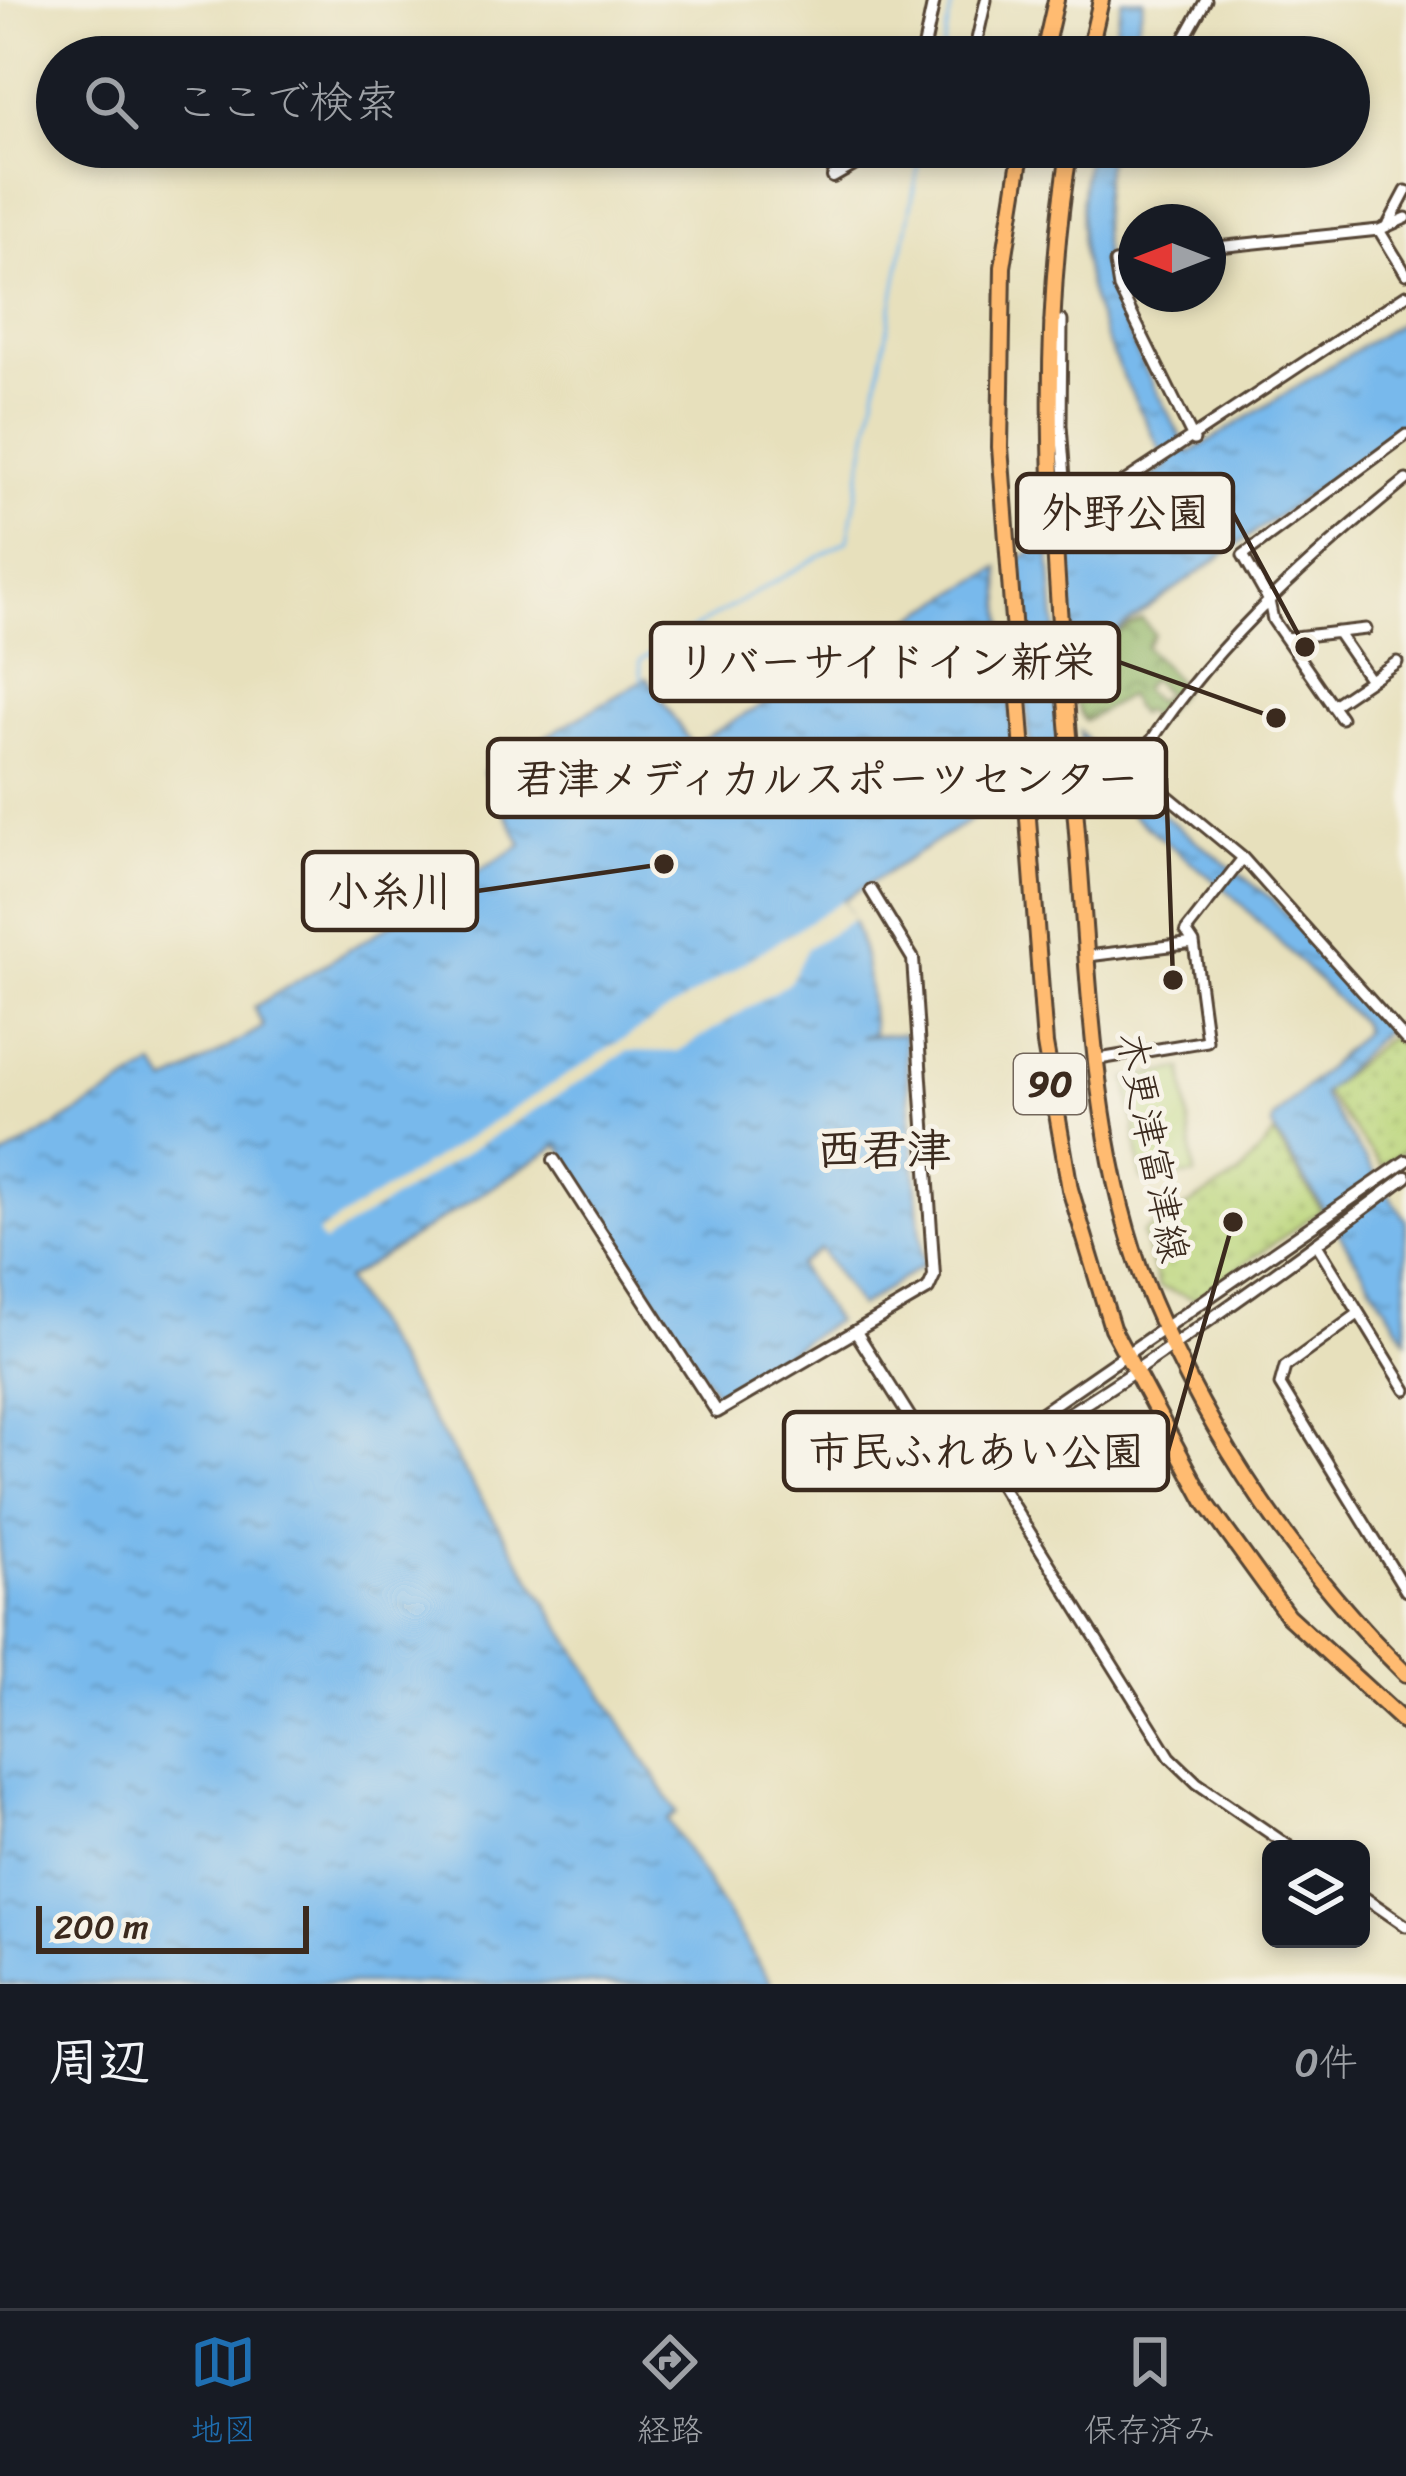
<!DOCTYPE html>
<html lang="ja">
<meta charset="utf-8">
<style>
body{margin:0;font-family:Sriracha,"Klee One",sans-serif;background:#242831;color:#f1f3f6}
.controls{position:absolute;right:36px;bottom:36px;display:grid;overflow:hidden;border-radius:18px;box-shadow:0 6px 18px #0003}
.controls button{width:108px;height:108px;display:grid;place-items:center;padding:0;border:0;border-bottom:3px solid #363941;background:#171b24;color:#f1f3f6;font:60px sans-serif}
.compass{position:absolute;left:1118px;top:204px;width:108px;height:108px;border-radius:50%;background:#171b24;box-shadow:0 6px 18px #0003;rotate:270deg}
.scale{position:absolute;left:36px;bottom:30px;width:273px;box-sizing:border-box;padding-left:12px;border:6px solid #3b2a1e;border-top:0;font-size:33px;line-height:42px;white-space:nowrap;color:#3b2a1e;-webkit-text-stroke:9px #f7f3e8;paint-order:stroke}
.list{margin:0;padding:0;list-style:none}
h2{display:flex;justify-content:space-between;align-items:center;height:156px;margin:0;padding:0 48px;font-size:51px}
h2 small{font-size:39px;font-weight:400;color:#9ea1a6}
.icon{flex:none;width:66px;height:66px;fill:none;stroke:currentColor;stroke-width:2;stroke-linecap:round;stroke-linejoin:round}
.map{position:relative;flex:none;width:1406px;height:1984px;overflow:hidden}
.search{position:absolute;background:#171b24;box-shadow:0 6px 18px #0003;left:36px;right:36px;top:36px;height:132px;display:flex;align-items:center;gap:30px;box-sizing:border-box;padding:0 42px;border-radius:66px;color:#9ea1a6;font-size:45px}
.sheet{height:324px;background:#171b24}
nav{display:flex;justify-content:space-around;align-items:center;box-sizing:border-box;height:168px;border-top:3px solid #363941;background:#171b24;font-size:33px;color:#9ea1a6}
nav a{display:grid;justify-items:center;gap:6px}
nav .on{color:#1f6fb2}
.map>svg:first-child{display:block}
</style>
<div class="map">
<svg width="1406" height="1984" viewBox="0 0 1406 1984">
<defs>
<pattern id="grass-dots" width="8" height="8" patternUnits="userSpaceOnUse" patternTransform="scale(3)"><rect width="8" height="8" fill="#bbd67b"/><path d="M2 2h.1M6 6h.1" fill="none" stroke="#a2b86a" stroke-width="1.8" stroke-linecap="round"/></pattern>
<pattern id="forest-crowns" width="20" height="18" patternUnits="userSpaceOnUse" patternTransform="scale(3)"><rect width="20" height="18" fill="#94b76b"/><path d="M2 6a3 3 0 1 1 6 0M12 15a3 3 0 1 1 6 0" fill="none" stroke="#7a9557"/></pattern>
<pattern id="water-ripples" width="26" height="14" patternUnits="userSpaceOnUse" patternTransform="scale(3)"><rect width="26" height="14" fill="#78b9ec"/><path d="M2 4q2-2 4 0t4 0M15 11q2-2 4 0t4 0" fill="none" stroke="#6497bf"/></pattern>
</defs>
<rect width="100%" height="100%" fill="#f7f3e8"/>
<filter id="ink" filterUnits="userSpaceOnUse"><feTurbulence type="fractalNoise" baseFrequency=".00833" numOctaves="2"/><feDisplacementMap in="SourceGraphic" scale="24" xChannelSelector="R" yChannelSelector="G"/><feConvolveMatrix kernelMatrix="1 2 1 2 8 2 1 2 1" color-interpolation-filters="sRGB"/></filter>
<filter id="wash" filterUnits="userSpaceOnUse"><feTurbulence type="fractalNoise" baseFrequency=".004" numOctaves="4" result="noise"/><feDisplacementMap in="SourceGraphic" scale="48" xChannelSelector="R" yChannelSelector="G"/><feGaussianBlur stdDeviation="2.7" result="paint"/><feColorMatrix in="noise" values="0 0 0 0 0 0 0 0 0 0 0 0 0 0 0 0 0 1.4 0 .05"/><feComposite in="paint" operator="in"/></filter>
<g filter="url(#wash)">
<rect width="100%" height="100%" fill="#e7e0bc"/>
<path fill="url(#grass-dots)" stroke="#7b804c" stroke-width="3" d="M1390,1036L1406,1050V1150L1381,1166L1324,1092Z
M1274,1135L1321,1210L1195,1299L1159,1287L1142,1233L1239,1175Z"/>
<path fill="url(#forest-crowns)" stroke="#687044" stroke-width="3" d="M1142,619L1154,634L1146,647L1183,687L1173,701L1151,679L1142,689L1156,702L1162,696L1170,704L1152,727L1153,719L1143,710L1139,714L1127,696L1085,721C1052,676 1101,638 1142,619Z"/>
<path fill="#bbd67b" stroke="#7b804c" stroke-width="3" d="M1183,1069L1195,1175L1142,1180L1127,1078Z"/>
<path fill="url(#water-ripples)" stroke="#5a7285" stroke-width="3" d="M1122,0H1144L1130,57H1109Z
M1089,147H1110C1083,274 1127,334 1184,443L1163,455C1106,341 1063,280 1089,147Z
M1406,319V425L1075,660L1064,531L1167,467L1166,462L1186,449L1190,453Z
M1049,542L1058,669L1046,676L1042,690L1062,713L1065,763L1033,782L1015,561Z
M999,568L1017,791L843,900C867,941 869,988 873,1034L859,1037L904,1034L923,1265L859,1307L820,1249L798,1265L835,1321L717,1396L559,1145L345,1280L677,1812L667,1819L772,1984H0V1159L155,1066L167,1084L263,1027L254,1007L522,845L484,772L647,678L692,745Z
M1080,732L1124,785L1272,899L1387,1028L1322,1095L1406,1220V1339L1272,1127L1273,1119L1364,1032L1361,1023L1231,894L1111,798L1082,760Z"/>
<path fill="#e7e0bc" d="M843,900L854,919L807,948L790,982L677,1052L628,1051L323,1243L317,1233Z"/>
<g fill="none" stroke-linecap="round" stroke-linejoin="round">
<path stroke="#78b9ec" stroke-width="3" d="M941,57L953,0
M642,680L640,661L655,650L848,540L922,147"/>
</g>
</g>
<g filter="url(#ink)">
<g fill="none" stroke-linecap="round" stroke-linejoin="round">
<g stroke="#554536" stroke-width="15">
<path id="minor" d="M973,57L986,0
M1174,57L1206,0
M1223,147L1237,160
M1389,223L1406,191
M1379,230L1406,274
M1208,248L1379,230L1406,218
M1136,260L1115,263L1119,288L1194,440
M1050,321H1062L1061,425L1068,519L1406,295
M1406,480C1303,564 1203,653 1134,768L1243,858L1406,1040
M1337,632L1370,680
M1286,638L1366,629
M1332,706L1397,662
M1341,718L1273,620L1269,601L1243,555L1406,435
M1088,956L1194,943
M1099,1059L1207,1041L1194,943L1186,931L1243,858
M1316,1243L1406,1390
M1358,1314L1285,1367L1280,1385L1406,1591
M984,1459L1170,1757L1197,1783L1293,1849
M1361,1895L1406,1926"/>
</g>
<g stroke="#554536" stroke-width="16">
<path id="tertiary" d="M922,57L934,0
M833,177L885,147
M554,1160L717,1412L928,1289L934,1276L913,959L871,890
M856,1332L943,1470C986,1492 1350,1219 1406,1177
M986,1457L1008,1436L1406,1161"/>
</g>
<g stroke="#554536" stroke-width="20">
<path id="primary" d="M1043,57L1056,0
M1088,57L1101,0
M1022,147L1003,267L1000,447L1045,1044L1070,1189L1112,1328L1206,1503L1288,1616L1406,1724
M1070,147C1031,379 1060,612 1078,845C1090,990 1094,1166 1152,1301C1211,1440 1298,1568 1406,1674"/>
</g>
<use href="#minor" stroke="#fff" stroke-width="9"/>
<use href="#tertiary" stroke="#fff" stroke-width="10"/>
<use href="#primary" stroke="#ffbb71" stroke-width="14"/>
</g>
</g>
<g text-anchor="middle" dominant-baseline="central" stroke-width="10" stroke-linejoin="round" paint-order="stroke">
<rect fill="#f7f3e8" stroke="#73665b" stroke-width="3" x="1014" y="1054" width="72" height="60" rx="9"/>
<g font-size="36" font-weight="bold" fill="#3b2a1e">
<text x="1050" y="1084">90</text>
</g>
<g font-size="39" fill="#3b2a1e" stroke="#f7f3e8">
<text transform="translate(1153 1147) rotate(79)">木更津富津線</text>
</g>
<g font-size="45" font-weight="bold" fill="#3b2a1e" stroke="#f7f3e8">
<text x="884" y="1150">西君津</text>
</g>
</g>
<path fill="none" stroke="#3b2a1e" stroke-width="4.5" d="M1305 647L1233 513M1276 718L1119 662M1173 980L1166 778M664 864L477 891M1233 1222L1168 1451"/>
<g fill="#3b2a1e" stroke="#f7f3e8" stroke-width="4.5">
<circle cx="1305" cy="647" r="12"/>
<circle cx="1276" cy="718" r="12"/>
<circle cx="1173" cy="980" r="12"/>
<circle cx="664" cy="864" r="12"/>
<circle cx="1233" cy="1222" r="12"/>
</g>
<g fill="#f7f3e8" stroke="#3b2a1e" stroke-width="4.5">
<rect x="1017" y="474" width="216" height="78" rx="12"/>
<rect x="651" y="623" width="468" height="78" rx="12"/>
<rect x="488" y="739" width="678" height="78" rx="12"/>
<rect x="303" y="852" width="174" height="78" rx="12"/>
<rect x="784" y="1412" width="384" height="78" rx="12"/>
</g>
<g font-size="42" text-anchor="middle" font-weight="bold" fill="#3b2a1e">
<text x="1125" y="527">外野公園</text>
<text x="885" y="676">リバーサイドイン新栄</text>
<text x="827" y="793">君津メディカルスポーツセンター</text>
<text x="390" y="906">小糸川</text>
<text x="976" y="1466">市民ふれあい公園</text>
</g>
</svg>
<div class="controls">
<button><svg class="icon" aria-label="layers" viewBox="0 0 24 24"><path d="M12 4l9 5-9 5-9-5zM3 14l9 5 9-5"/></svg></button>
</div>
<svg class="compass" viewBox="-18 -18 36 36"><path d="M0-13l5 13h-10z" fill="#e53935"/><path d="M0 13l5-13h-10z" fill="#9ea1a6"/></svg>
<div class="scale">200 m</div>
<div class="search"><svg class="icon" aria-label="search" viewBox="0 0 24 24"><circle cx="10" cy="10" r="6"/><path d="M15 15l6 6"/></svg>ここで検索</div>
</div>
<section class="sheet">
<h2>周辺<small>0件</small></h2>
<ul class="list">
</ul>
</section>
<nav>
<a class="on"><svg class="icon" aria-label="map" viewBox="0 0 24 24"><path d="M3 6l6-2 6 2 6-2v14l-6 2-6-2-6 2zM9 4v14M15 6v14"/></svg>地図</a>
<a><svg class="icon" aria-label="directions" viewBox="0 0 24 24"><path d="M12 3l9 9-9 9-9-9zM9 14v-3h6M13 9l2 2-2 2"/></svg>経路</a>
<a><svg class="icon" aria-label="saved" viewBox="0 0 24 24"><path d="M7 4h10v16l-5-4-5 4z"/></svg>保存済み</a>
</nav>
